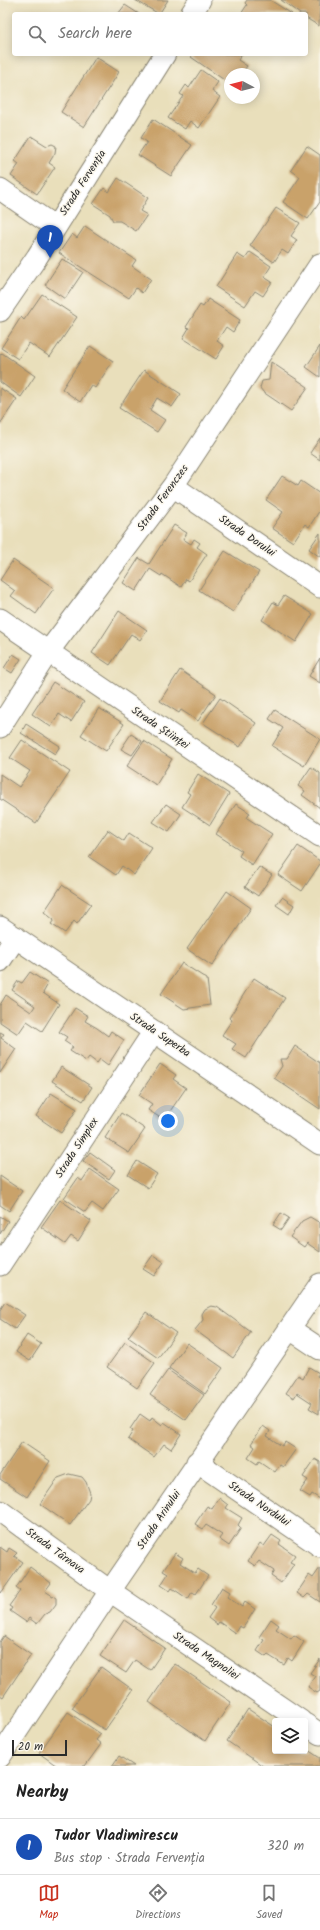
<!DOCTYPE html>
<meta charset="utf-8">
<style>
body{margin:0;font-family:Kalam,sans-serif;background:#f2f2f2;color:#222}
.controls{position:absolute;right:12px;bottom:12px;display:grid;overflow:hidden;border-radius:4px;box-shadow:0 2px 10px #0003}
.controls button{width:36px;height:36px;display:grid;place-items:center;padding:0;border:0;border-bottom:1px solid #e0e0e0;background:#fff;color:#222;font:20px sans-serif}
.compass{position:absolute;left:224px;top:68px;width:36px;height:36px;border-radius:50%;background:#fff;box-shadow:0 2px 10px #0003;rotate:277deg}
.scale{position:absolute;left:12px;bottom:10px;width:55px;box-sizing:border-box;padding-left:4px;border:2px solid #2b2b2b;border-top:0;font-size:11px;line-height:14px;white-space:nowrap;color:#2b2b2b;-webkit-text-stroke:3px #fbf7ec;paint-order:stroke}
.you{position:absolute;left:168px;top:1121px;width:14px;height:14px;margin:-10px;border:3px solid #fff;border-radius:50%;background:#1a73e8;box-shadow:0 0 0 6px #1a73e833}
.badge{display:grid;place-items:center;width:26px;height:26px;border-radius:50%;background:#c8321e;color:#fff;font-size:13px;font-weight:700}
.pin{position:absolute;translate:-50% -33px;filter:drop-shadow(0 1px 2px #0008)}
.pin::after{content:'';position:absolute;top:21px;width:14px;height:12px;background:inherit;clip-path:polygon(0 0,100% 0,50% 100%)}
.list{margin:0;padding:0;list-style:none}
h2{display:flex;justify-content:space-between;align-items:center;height:52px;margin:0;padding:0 16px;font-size:17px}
h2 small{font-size:13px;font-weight:400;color:#767676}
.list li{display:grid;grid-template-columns:26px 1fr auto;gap:12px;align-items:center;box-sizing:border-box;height:56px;padding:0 16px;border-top:1px solid #e0e0e0}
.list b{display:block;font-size:15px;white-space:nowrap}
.list p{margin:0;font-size:13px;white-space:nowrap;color:#767676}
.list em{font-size:13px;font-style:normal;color:#767676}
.icon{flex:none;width:22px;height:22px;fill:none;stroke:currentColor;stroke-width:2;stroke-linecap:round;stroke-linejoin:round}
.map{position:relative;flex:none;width:320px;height:1766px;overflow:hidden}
.search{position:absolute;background:#fff;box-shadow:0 2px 10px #0003;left:12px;right:12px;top:12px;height:44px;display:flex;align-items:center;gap:10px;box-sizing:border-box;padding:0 14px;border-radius:4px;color:#767676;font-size:15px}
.sheet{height:108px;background:#fff}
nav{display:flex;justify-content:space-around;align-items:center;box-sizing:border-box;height:56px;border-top:1px solid #e0e0e0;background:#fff;font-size:11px;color:#767676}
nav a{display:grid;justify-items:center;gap:2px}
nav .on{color:#c8321e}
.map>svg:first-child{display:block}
</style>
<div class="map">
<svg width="320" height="1766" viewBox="0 0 320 1766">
<rect width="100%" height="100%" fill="#fbf7ec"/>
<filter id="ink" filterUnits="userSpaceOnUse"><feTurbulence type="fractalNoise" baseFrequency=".025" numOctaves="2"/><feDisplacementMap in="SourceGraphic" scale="8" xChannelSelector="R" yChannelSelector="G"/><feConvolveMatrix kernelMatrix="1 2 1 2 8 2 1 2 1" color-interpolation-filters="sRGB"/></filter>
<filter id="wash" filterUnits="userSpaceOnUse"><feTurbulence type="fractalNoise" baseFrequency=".012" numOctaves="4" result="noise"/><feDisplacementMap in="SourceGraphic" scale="16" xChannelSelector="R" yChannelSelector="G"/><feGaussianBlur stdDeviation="0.9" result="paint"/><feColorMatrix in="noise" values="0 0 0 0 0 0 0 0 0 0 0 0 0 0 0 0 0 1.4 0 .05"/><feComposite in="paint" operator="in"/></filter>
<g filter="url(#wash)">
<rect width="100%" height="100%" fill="#e9dfbb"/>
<g id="blocks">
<path fill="#c9a26b" d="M135,0H168L159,14Z
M247,0H270L292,14H241L247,5L245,3Z
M281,0H320L319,26L306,18V14H300Z
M125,5L139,14H118Z
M193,54H242L238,60L247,66L241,74H230V84L191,57Z
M96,57L119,72L84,127L61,112Z
M201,70L218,82L212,91L220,97L199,128L190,121L185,129L168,118L183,96L180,94L186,85L189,88Z
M153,119L192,145L171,176L138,155L147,142L141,138Z
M31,136L47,146L52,144L56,146L55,153L49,163L55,167L37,194L11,176L19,164L15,161Z
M307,146L320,155V202L308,219L283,202L300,177L291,170Z
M118,178L148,198L140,211L147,215L136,231L120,221H113L110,215L93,204L104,188L109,192Z
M276,208L300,223L291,236L297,240L288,254L282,250L274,262L250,246Z
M85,226L136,260L132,266L151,279L142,293L136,288L129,298L59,253L72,234L77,238Z
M250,252L271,266L264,277L272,282L263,296L255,291L245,306L216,287L237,254L245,259Z
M62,259L83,272L65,299L45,285Z
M42,294L77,317L50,357L29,343L18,359L1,348L21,317L24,320Z
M208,299L240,320L233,332L226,327L217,341L224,346L216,359L183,338L189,328L186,327L200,305L203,307Z
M90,346L113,361L95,388L91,385L80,402L62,389Z
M320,346V377L306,367Z
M2,353L35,376L21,397L0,382V355Z
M271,362L308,387L291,411L263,392L260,388L262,381L269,380Z
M144,370L181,394L172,407L157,398L150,410L165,420L157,432L119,408Z
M0,388L17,399L0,424Z
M320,438V460L310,453Z
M282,476L298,486L301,481L320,494V510L309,527L305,524L293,542L272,528L283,512L266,500Z
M174,525L187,533L183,539L191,544L194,539L200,543L197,547L207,554L189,581L186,579L181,587L162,574L161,576L150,569L136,591L123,583L139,558L149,564Z
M320,533V557L309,549Z
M225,551L259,572L233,612L199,590Z
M13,560L54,588L36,614L11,596L15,591L0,580Z
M284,596L313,614L296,642L262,620L273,602L278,605Z
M119,611L147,630L140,640L131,634L110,665L92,653Z
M13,654L21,659L12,673L4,668Z
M320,658V683L309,676Z
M180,670L216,694L198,721L181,710L179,713L160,701Z
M53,682L84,702L71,722L59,714L51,727L32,714Z
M220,698L256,723L240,747L203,723Z
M99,708L124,724L106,751L81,735Z
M275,710L320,739L304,766L272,746L283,728L269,719Z
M26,724L60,746L55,754L21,733Z
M131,734L142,741L132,755L121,749Z
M22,740L70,772L36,823L0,799V774L19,787L30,771L10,758Z
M144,741L172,759L156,785L127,766Z
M311,767L320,773V808L302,795L305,791L298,786Z
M198,774L229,794L210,825L182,807L190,794L187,792Z
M166,804L181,814L169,832L153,822Z
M236,804L250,813L247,818L272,834L252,865L239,856L242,851L216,834Z
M108,830L124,841L129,833L152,848L134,875L122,866L116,875L89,857Z
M298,846L320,861V864L302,891L278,875Z
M259,867L272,875L258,896L245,887Z
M62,885L91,904L77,924L74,921L65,933L51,924L54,920L44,912Z
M227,891L251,908L212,966L187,949Z
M282,897L294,905L289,914L276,905Z
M182,963L207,979L210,1005L184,1009L161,994Z
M30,972L48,984L43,993L59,1004L42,1031L27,1021L18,1034L0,1022V1005L6,995L31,1012L35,1006L12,990L18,981L22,983Z
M254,978L285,998L246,1058L232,1049L236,1044L222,1035L232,1020L229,1018Z
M75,1008L88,1016L85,1021L97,1028L108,1036L111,1031L124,1040L108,1065L100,1059L97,1063L89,1057L86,1061L70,1051L73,1047L64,1041L67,1037L59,1032Z
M0,1032L4,1034L1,1038L16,1049L0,1073Z
M295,1046L320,1063V1109L274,1078L282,1066L280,1059H287Z
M160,1064L176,1075L173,1079L186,1088L164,1120L148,1110L152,1104L139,1095Z
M61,1067L92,1087L83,1101L52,1081Z
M51,1093L77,1109L61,1133L36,1116Z
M121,1113L145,1129L129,1153L105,1138Z
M90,1152L115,1170L109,1179L83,1161Z
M137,1161L157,1174L148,1188L128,1175Z
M90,1169L119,1189L103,1211L92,1203L85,1212L64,1198L78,1178L82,1181Z
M0,1176L22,1191L9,1211L0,1205Z
M60,1200L91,1221L78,1241L71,1236L65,1244L41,1227Z
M281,1213L289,1218L281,1230L273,1225Z
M0,1216L8,1221L0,1234Z
M310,1217L320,1223V1252L307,1243L304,1247L290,1237L302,1221Z
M153,1255L164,1262L154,1276L143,1269Z
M5,1302L25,1315L15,1329L0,1319V1310Z
M211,1306L217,1307L251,1332L233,1358L195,1330L203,1320L202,1314L205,1309Z
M146,1312L176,1333L158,1358L128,1337Z
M27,1335L41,1344L30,1361L16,1352Z
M125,1342L155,1363L137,1388L107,1367Z
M187,1343L223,1368L205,1394L169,1368Z
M309,1367L319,1373L317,1376L320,1378L319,1414L309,1408L312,1403L297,1393L294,1398L286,1393L298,1375L303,1378Z
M168,1370L204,1395L186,1420L150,1395Z
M140,1414L150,1421L152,1417L162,1425L164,1422L181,1434L171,1449L164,1444L154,1457L128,1439L133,1431L130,1429Z
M263,1426L270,1431L267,1436L282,1446L285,1442L296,1449L283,1467L280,1465L275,1472L259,1461L257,1464L248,1458L255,1447L251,1444Z
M22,1442L50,1461L27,1497L0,1479V1475Z
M315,1459L320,1462V1499L312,1494L310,1497L300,1491L308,1480L303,1477Z
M69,1474L82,1477L86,1482L90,1493L89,1499L70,1525L40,1504L58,1478Z
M219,1498L228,1505L226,1508L242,1518L238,1525L241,1528L229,1546L219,1539L222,1535L206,1525L203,1529L195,1524L207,1506L212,1509Z
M272,1535L281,1541L279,1544L295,1555L290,1562L294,1564L281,1583L271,1576L274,1571L259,1561L255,1566L248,1561L260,1543L264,1546Z
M0,1547L7,1552L9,1548L17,1553L14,1556L23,1562L1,1593L0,1592Z
M175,1553L183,1558L180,1563L195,1573L198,1569L208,1576L196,1594L192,1592L188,1599L172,1588L170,1591L161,1585L168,1574L163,1571Z
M30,1567L51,1583L45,1591L56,1598V1604L50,1612L45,1614L37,1624L29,1618L26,1622L10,1611L12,1608L9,1606L20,1591L16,1588Z
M320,1568V1602L308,1594L304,1598L297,1593L309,1575L313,1578Z
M222,1587L230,1592L227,1597L242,1607L245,1602L255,1609L243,1628L239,1626L235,1633L219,1622L217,1625L208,1618L215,1608L211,1605Z
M271,1619L279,1625L276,1629L291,1639L294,1635L304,1642L292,1661L288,1658L284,1665L268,1655L266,1657L257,1651L264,1640L259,1637Z
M124,1620L165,1648L150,1670L135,1660L126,1673L100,1656Z
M4,1636L31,1655L3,1697L0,1695V1642Z
M320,1659V1691L317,1693L308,1687L315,1676L310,1673Z
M175,1664L231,1702L205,1741L149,1702Z
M101,1667L133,1690L105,1730L72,1708Z
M248,1709L275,1727V1751H305V1748L320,1758V1766H263L227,1741Z
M68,1712L101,1734L96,1740L101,1744L85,1766H57L39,1753Z
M119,1756L134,1766H112Z"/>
</g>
</g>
<g filter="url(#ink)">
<use href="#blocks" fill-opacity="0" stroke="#8a8573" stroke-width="1"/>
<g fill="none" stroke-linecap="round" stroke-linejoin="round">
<g stroke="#8a8573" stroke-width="23">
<path id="minor" d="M191,14L200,0
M0,189L55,227
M0,311L37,257L165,54
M173,486L320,587
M0,619L320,836
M0,727L48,652L173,486L320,264
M0,927L320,1144
M0,961L16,937
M0,1265L154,1031
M290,1329L320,1349
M197,1462L320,1546
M0,1511L110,1591L301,1721
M305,1724L320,1734
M0,1757L110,1591L320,1284"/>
</g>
<use href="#minor" stroke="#fff" stroke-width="21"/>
</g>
</g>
<g text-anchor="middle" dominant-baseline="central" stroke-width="3" stroke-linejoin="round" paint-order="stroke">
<g font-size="11" fill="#2b2b2b" stroke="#fbf7ec">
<text transform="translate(83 183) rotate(-57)">Strada Fervenția</text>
<text transform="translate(163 498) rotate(-54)">Strada Ferenczes</text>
<text transform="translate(247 536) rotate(34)">Strada Dorului</text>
<text transform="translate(160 728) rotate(34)">Strada Științei</text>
<text transform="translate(160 1035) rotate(34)">Strada Superba</text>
<text transform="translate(77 1148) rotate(-57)">Strada Simplex</text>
<text transform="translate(259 1504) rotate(34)">Strada Nordului</text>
<text transform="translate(159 1520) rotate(-56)">Strada Arinului</text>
<text transform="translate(55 1551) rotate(36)">Strada Târnava</text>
<text transform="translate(206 1656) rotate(34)">Strada Magnoliei</text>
</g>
</g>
</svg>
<div class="controls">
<button><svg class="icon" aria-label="layers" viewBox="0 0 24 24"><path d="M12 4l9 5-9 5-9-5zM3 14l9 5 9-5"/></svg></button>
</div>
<svg class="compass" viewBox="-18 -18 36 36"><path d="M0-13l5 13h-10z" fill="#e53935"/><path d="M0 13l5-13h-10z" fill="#767676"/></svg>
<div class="scale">20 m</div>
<div class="you"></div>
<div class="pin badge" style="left:50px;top:258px;background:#1a4fb4">1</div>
<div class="search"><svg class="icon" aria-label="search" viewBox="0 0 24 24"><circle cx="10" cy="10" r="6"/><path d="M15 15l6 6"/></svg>Search here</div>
</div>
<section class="sheet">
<h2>Nearby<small></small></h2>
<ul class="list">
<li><span class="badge" style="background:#1a4fb4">1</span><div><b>Tudor Vladimirescu</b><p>Bus stop · Strada Fervenția</p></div><em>320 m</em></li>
</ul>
</section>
<nav>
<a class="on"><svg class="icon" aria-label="map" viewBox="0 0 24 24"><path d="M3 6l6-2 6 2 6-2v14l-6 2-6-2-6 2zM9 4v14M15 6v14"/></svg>Map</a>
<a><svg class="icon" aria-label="directions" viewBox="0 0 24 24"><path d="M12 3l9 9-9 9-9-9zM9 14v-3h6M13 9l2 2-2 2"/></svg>Directions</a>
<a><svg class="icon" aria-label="saved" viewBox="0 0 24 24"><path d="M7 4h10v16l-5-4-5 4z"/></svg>Saved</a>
</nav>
